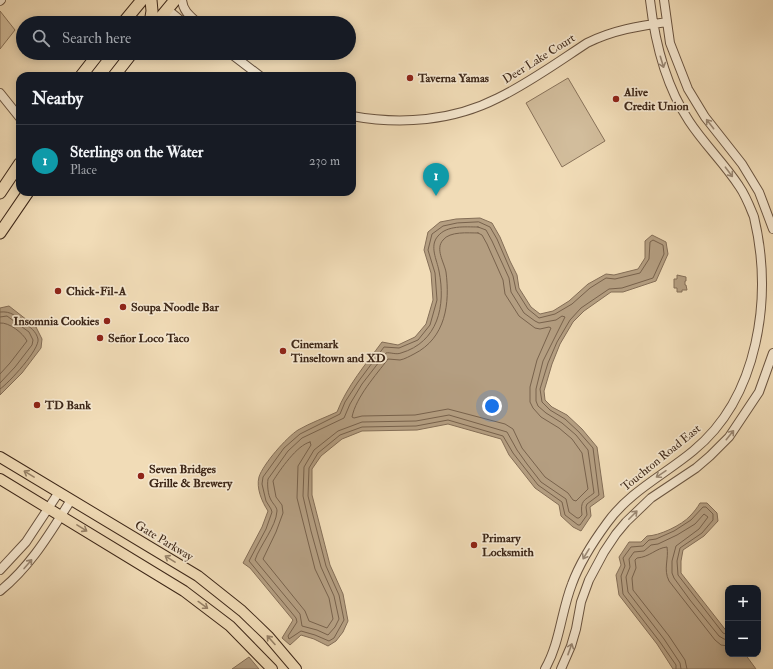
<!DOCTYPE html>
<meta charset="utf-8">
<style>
body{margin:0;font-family:"IM FELL Double Pica",serif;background:#242831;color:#f1f3f6}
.controls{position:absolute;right:12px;bottom:12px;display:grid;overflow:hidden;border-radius:8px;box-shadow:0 2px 10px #0003}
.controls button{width:36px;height:36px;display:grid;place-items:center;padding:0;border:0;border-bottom:1px solid #363941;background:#171b24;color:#f1f3f6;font:20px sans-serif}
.you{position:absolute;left:492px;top:406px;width:14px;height:14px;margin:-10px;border:3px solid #fff;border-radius:50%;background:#1a73e8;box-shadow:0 0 0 6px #1a73e833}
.badge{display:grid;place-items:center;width:26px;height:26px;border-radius:50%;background:#1a73e8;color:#fff;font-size:13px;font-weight:700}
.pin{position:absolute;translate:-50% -33px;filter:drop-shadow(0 1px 2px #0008)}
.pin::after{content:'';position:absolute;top:21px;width:14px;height:12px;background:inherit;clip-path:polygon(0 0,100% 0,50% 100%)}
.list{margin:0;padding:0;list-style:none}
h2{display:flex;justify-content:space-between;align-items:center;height:52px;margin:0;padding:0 16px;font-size:17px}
h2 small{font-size:13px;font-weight:400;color:#9ea1a6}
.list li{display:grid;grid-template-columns:26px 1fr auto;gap:12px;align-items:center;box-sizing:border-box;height:72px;padding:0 16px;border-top:1px solid #363941}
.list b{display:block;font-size:15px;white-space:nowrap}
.list p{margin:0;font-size:13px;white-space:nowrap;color:#9ea1a6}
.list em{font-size:13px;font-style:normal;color:#9ea1a6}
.icon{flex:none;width:22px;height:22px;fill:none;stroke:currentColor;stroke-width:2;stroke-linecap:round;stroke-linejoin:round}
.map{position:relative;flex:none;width:773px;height:669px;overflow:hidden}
.search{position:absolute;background:#171b24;box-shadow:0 2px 10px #0003;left:16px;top:16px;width:340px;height:44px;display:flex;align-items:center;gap:10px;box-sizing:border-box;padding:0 14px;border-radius:22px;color:#9ea1a6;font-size:15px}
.panel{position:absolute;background:#171b24;box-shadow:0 2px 10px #0003;left:16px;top:72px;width:340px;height:124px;border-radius:12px}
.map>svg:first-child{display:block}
</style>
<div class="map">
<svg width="773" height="669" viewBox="0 0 773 669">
<rect width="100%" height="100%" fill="#f1dcb7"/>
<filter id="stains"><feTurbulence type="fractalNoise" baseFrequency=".005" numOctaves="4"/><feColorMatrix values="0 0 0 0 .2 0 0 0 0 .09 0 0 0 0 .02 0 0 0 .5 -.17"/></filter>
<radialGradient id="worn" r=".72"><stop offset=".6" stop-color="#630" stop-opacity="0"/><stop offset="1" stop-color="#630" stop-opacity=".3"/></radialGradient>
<path fill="#d2bd9c" stroke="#88725a" d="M0,11L15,30L0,49Z
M568,78L605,141L562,167L526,103Z"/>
<path fill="#b49e81" stroke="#846e57" d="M480,218L492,223L500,237L510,261L517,275L519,288L531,307L540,314L553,311L569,301L588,284L606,274L614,275L638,269L645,258V241L652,235L666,242L668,254L656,281L623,292H611L584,311L573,322L560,344L552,364L544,391L545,400L552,407L567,415L582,429L597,447L604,497L590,507L591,516L581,531L573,527L561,516L559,505L535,488L509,455L501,439L448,424L417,430L362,431L342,439L321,456L312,469V495L330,565L343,594L348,621L343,632L336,641L328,646L314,639L301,635L290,645L282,638L293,620L250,568L243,563L262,527L268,511C262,502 256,488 259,477C263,464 287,437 298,430C310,423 324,418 337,412C347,386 366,364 382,342L398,345L415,337L426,324L433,300L431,273L424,250L428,232L440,222L456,219Z
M677,275L686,277V281H685V285H686L687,290H682V292H677V288H674V279H677Z
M9,306L36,327L42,339L41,348L22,373L0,395V308Z
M700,503H707L717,513L718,521L704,536L683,550L681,561V573L728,633V654H745L756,669H673L657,644L619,595L616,575L621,565L619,557L629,542H641L647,536C659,536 682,525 690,516C694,512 697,508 700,503Z
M249,657L259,669H232Z"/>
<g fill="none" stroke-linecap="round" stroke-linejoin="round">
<path stroke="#78624c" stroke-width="1" d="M479,222L490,227L497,239L513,276L516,290L528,309L539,318L555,314L572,304L590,288L606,278L615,279L640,273L649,259L650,242L653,240L663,245L664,254L653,278L622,288L609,289L581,308L570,320L557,342L548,363L540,389L542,402L550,410L565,419L579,432L593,448L599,495L587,504L586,507L587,515L580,525H578L565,515L562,502L538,485L513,453L503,436L448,420L416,426L362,427L340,435L318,453L309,468L308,496L326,566L339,595L344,620L334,638L329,641L315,635L301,631L289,639L288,636L297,622L296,618L249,561L266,529L272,512L271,509L266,501L262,484L263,477L284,448L300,434L340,414L345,402L358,382L384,347L399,348L418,340L430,325L437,300L435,273L428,250L432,234L443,226L457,223Z
M478,227L486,230L492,241L509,278L511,292L524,313L535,321L539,323L556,320L562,316L565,317L543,361L536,389V401L538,406L546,413L562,423L576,435L588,450L594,493C584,501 580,500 582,515L579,518H577L569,512L566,499L541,482L527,464L517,450L507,432L449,415L416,421L362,422L338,431L314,450L304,467L303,496L311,531L321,567L334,596L339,619L335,627L328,635L317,630L302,626L300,614L255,560C260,545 276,527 277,511C277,507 273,504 271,500C268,495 267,485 268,479L288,451L302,438L344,418L350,404L362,384L386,353C390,352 396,355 401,353C438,342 446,306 439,271C437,260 429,246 438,236C447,225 465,227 478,227Z
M478,233L482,235L487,244L503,280L505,294L519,316L535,328L540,329L549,327L551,328L537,360L530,387V402L533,408L541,417L559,428L572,439L582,453L588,489L576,501L573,500L568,493L545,477L522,448L513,429L505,424L448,409L415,415L362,416L354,418L352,417C356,397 376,375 388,359C392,359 396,360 400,360C405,359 410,356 414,354C446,338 450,303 446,272C444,262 435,249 443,240C450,231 468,233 478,233Z
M0,312C12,311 15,316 24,323C30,327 36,331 38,339C40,349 9,383 0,389
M0,317L7,316L29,332L33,340L32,345L15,367L0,383
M0,323C9,322 23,333 27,341L10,363L0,374
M310,442L311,445L298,466L297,498L315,569L329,598L333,619L327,628L309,621L305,611L263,559L276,532L283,513L282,505L276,497L273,481C280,470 297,445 310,442Z
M676,669V665L660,642L623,594L621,576L625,566L623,558L631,547L643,546L649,540L656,539L674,531L691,520L703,507H706L713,514V520L702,533L680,548L677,561L678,575L723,633L728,635
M681,669L680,663L664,639L628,592L626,577L630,567L629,559L634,552L644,551L651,545L658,544L677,535L695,524L704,514L708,517L699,529L676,546L672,561V573L674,578L690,600L719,636L724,639L728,640
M687,669L685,660L669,636L633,590L632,578L636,568L635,560L637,558C650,557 656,548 667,547C669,559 663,569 669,581L715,640L721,645L728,646"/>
<g stroke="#6a5440" stroke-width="10">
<path id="minor" d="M182,0C183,11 190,16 198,23
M664,0L670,43L688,89L705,117L742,164L759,192L773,229
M0,1L1,0
M167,9L184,23
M230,53L260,76
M0,93L20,118
M352,116C401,125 453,121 498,98C529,83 558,62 587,43C613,30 639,26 667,22
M0,570L26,542L59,492
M0,591C31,566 50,533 71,500
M545,669C560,643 561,612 572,584C580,562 593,542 607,523C629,492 664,475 693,451C759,397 773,297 754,217C750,207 746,196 739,186C724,163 704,144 689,121C665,85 655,43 650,0
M561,669L571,646L576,629L581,602L589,580L604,552L616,534L626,522L651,498L696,468L710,456L729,437L759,392L773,353"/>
</g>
<g stroke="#3d2718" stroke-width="12">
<path id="major" d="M0,457L198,576L242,611L268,636L296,669
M0,479L184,591L230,626L272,669"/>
</g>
<g stroke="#3d2718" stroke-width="13">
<path id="highway" d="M123,23L142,0
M150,23L152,11L151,0
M156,23L175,0
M81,76L99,53
M114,76L132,53
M0,193L20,163
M0,233L28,192"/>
</g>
<use href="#minor" stroke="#f6e8d0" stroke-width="8"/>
<use href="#major" stroke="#f1dcb7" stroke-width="10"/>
<use href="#highway" stroke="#f1dcb7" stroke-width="11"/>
</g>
<defs><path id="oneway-shaft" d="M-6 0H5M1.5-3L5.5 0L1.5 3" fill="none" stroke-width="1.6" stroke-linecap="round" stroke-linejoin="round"/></defs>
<g stroke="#9a8874">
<use href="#oneway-shaft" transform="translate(662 62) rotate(73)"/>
<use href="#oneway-shaft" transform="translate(710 124) rotate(-128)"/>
<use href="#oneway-shaft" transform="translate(729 172) rotate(53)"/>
<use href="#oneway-shaft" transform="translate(730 435) rotate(-51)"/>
<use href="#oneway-shaft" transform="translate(661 474) rotate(146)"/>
<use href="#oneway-shaft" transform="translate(633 515) rotate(-45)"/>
<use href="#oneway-shaft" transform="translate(586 554) rotate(121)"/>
<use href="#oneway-shaft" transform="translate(28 564) rotate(-49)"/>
<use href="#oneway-shaft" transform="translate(570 649) rotate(-70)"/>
</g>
<g stroke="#978268">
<use href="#oneway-shaft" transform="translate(29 474) rotate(-149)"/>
<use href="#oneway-shaft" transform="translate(82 528) rotate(32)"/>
<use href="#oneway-shaft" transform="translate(170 559) rotate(-148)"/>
<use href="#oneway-shaft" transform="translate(203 605) rotate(36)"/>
<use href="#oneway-shaft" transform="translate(271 640) rotate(-132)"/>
</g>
<g fill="#8f2418" stroke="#f6e8d0" stroke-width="1.5">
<circle cx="410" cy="78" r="4"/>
<circle cx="616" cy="99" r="4"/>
<circle cx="58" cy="291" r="4"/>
<circle cx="123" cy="307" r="4"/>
<circle cx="107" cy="321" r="4"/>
<circle cx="100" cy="338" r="4"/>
<circle cx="283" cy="351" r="4"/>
<circle cx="37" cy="405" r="4"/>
<circle cx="141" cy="476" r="4"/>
<circle cx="474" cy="545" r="4"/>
</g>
<g text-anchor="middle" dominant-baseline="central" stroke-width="3.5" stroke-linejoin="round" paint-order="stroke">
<g font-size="12" fill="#3d2718" stroke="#f6e8d0">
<text transform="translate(539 59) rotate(-32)">Deer Lake Court</text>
<text transform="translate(661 458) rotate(-39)">Touchton Road East</text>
<text transform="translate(164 541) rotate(31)">Gate Parkway</text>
</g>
<g font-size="12" font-weight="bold" fill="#3d2718" stroke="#f6e8d0" text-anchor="start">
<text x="418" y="78">Taverna Yamas</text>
<text x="624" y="92">Alive<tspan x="624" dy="14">Credit Union</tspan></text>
<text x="66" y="291">Chick-Fil-A</text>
<text x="131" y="307">Soupa Noodle Bar</text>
<text x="99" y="321" text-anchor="end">Insomnia Cookies</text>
<text x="108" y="338">Señor Loco Taco</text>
<text x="291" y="344">Cinemark<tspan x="291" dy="14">Tinseltown and XD</tspan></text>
<text x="45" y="405">TD Bank</text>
<text x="149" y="469">Seven Bridges<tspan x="149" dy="14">Grille &amp; Brewery</tspan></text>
<text x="482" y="538">Primary<tspan x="482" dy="14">Locksmith</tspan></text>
</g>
</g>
<rect width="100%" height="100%" filter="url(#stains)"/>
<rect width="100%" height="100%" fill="url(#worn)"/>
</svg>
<div class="controls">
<button>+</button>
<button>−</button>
</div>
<div class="you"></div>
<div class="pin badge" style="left:436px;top:196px;background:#0f9aa8">1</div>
<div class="search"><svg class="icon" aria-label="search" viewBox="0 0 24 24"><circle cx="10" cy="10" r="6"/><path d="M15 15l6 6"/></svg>Search here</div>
<section class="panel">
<h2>Nearby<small></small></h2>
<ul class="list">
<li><span class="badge" style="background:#0f9aa8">1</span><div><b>Sterlings on the Water</b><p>Place</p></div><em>230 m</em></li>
</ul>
</section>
</div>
